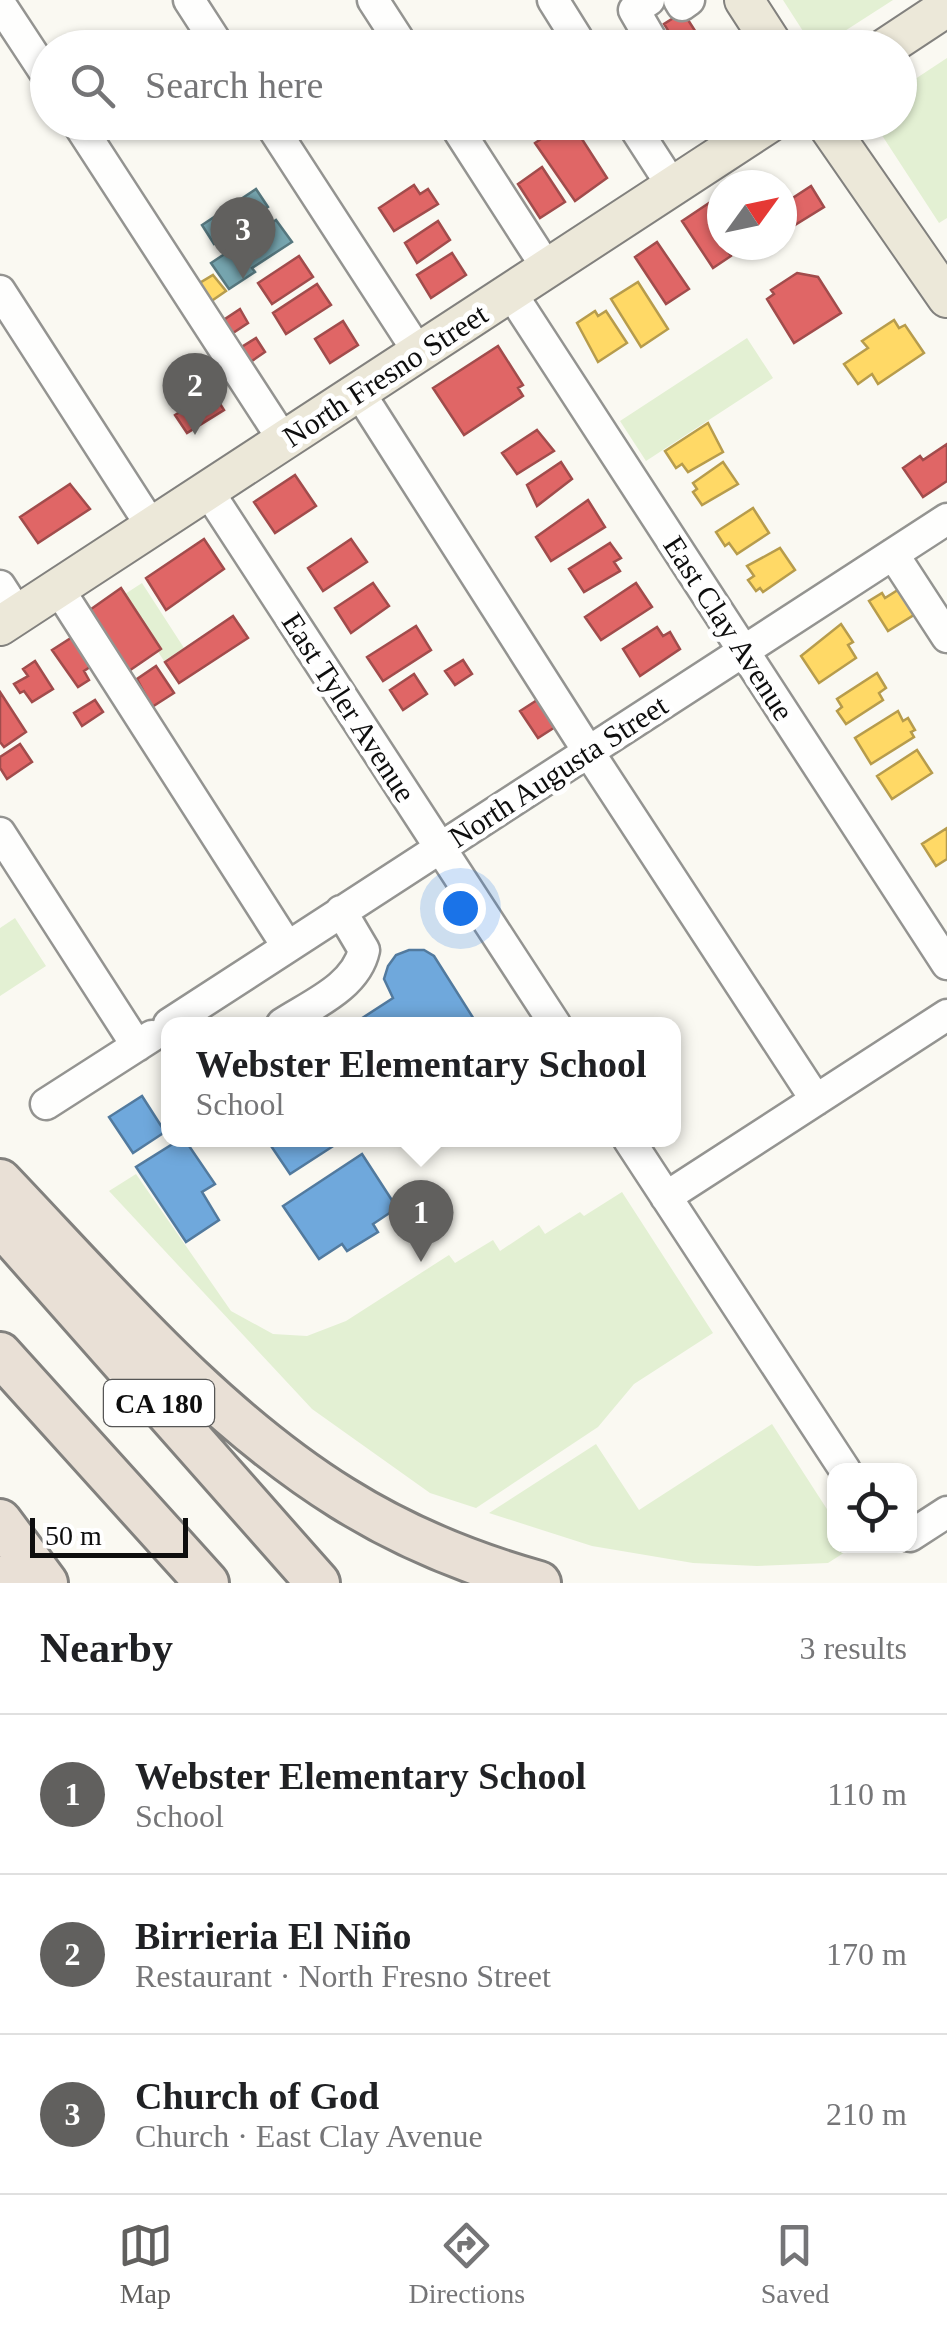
<!DOCTYPE html>
<meta charset="utf-8">
<style>
body{margin:0;font-family:"Times New Roman",serif;background:#f2f2f2;color:#202124}
.controls{position:absolute;right:30px;bottom:30px;display:grid;overflow:hidden;border-radius:20px;box-shadow:0 2px 8px #0004}
.controls button{width:90px;height:90px;display:grid;place-items:center;padding:0;border:0;border-bottom:2px solid #e0e0e0;background:#fff;color:#202124;font:50px sans-serif}
.compass{position:absolute;left:707px;top:170px;width:90px;height:90px;border-radius:50%;background:#fff;box-shadow:0 2px 8px #0004;rotate:57deg}
.scale{position:absolute;left:30px;bottom:25px;width:158px;box-sizing:border-box;padding-left:10px;border:5px solid #0e0e0e;border-top:0;font-size:28px;line-height:35px;white-space:nowrap;color:#0e0e0e;-webkit-text-stroke:8px #fff;paint-order:stroke}
.you{position:absolute;left:460px;top:908px;width:35px;height:35px;margin:-25px;border:8px solid #fff;border-radius:50%;background:#1a73e8;box-shadow:0 0 0 15px #1a73e833}
.badge{display:grid;place-items:center;width:65px;height:65px;border-radius:50%;background:#61605e;color:#fff;font-size:32px;font-weight:700}
.pin{position:absolute;translate:-50% -82px;filter:drop-shadow(0 2px 5px #0008)}
.pin::after{content:'';position:absolute;top:52px;width:35px;height:30px;background:inherit;clip-path:polygon(0 0,100% 0,50% 100%)}
.popup{position:absolute;left:161px;top:1017px;width:520px;height:130px;box-sizing:border-box;display:grid;place-content:center;border-radius:20px;background:#fff;filter:drop-shadow(0 2px 8px #0005);font-size:32px;white-space:nowrap;color:#757577}
.popup b{font-size:38px;color:#202124}
.popup::after{content:'';position:absolute;left:50%;top:100%;margin-left:-20px;border:20px solid transparent;border-top-color:#fff}
.list{margin:0;padding:0;list-style:none}
h2{display:flex;justify-content:space-between;align-items:center;height:130px;margin:0;padding:0 40px;font-size:42px}
h2 small{font-size:32px;font-weight:400;color:#757577}
.list li{display:grid;grid-template-columns:65px 1fr auto;gap:30px;align-items:center;box-sizing:border-box;height:160px;padding:0 40px;border-top:2px solid #e0e0e0}
.list b{display:block;font-size:38px;white-space:nowrap}
.list p{margin:0;font-size:32px;white-space:nowrap;color:#757577}
.list em{font-size:32px;font-style:normal;color:#757577}
.icon{flex:none;width:55px;height:55px;fill:none;stroke:currentColor;stroke-width:2;stroke-linecap:round;stroke-linejoin:round}
.map{position:relative;flex:none;width:947px;height:1583px;overflow:hidden}
.search{position:absolute;background:#fff;box-shadow:0 2px 8px #0004;left:30px;right:30px;top:30px;height:110px;display:flex;align-items:center;gap:25px;box-sizing:border-box;padding:0 35px;border-radius:55px;color:#757577;font-size:38px}
.sheet{height:610px;background:#fff}
nav{display:flex;justify-content:space-around;align-items:center;box-sizing:border-box;height:140px;border-top:2px solid #e0e0e0;background:#fff;font-size:28px;color:#757577}
nav a{display:grid;justify-items:center;gap:5px}
nav .on{color:#61605e}
.map>svg:first-child{display:block}
</style>
<div class="map">
<svg width="947" height="1583" viewBox="0 0 947 1583">
<rect width="100%" height="100%" fill="#faf9f2"/>
<path fill="#e3f0d3" d="M783,0H893L823,45L810,42Z
M947,58V218L939,223L874,123L900,122V89Z
M747,338L773,378L646,461L620,421Z
M142,583L184,648L164,661L122,596Z
M15,918L46,966L0,996V928Z
M136,1174L231,1311L273,1334L307,1336L346,1321L449,1255L455,1263L493,1240L500,1251L539,1225L545,1234L580,1212L584,1216L622,1192L713,1333L634,1384L598,1427L476,1508L430,1493L312,1409L109,1191Z
M772,1424L834,1520V1546L853,1547L828,1563L757,1566L693,1563L592,1546L489,1513L596,1444L639,1510Z"/>
<path fill="#ffd966" stroke="#b79c4c" stroke-width="2.5" d="M213,275L226,291L210,302L198,284Z
M638,282L668,329L641,347L611,299Z
M595,311L598,316L606,311L627,343L598,362L577,323Z
M894,320L899,328L905,325L924,353L878,384L872,374L858,384L844,364L868,348L862,341Z
M708,423L723,452L688,472L682,464L676,468L665,451Z
M723,462L738,484L702,505L693,492L697,489L693,483Z
M753,508L769,533L737,554L729,543L725,546L716,532Z
M780,548L795,570L763,592L760,588L756,591L748,580L754,576L747,566Z
M901,588L917,613L888,631L869,601L882,593L885,598Z
M841,624L853,642L848,645L856,658L819,683L801,656Z
M877,673L886,688L879,693L883,700L846,724L837,711L842,707L837,699Z
M898,711L903,721L908,718L915,730L911,732L914,737L871,764L855,738Z
M917,750L932,773L892,799L877,776Z
M947,828V859L936,866L922,844Z"/>
<path fill="#e06666" stroke="#a14c4c" stroke-width="2.5" d="M683,12L706,48H679L664,24Z
M566,122H571L607,178L575,201L535,143Z
M542,167L565,202L540,218L518,184Z
M414,185L420,194L428,189L438,204L394,231L379,208Z
M811,186L824,207L782,233V205Z
M712,201L722,216V245H731L726,248L731,256L713,268L682,221Z
M438,221L450,240L417,263L405,243Z
M657,242L689,289L666,304L635,257Z
M452,253L466,275L431,298L417,275Z
M299,256L313,277L272,304L258,283Z
M797,273L818,277L841,313L794,343L767,299L774,294L771,290Z
M317,284L331,305L286,334L273,313Z
M240,309L248,323L230,335L222,321Z
M343,321L358,345L330,363L315,339Z
M256,338L265,352L249,363L240,348Z
M498,346L523,385L518,388L523,396L464,435L433,388Z
M212,391L224,410L187,433L175,415Z
M537,430L554,451L517,474L502,453Z
M947,444V481L923,497L903,468L920,456L923,460Z
M561,462L572,479L537,506L527,485Z
M295,475L316,506L275,533L254,502Z
M70,484L90,509L38,543L20,517Z
M588,500L605,527L551,561L536,537Z
M204,539L224,569L166,610L146,578Z
M351,539L367,562L323,591L308,568Z
M610,543L621,558L614,562L620,571L584,592L569,569Z
M373,583L389,606L351,633L335,608Z
M636,583L652,607L601,640L585,617Z
M121,588L161,649L123,675L84,614Z
M233,616L248,638L179,683L165,662Z
M416,626L431,650L383,681L367,657Z
M657,627L663,636L670,632L680,649L640,676L623,649Z
M74,636L93,665L84,671L89,680L78,687L52,650Z
M463,660L472,674L455,685L445,671Z
M35,661L53,689L32,702L24,691L20,693L14,684L28,676L23,669Z
M156,666L174,693L152,707L137,679Z
M414,674L427,694L403,710L390,690Z
M0,692L26,732L4,747L0,742Z
M545,695L563,722L538,738L520,711Z
M95,700L103,712L82,726L74,713Z
M20,744L32,762L7,779L0,768V757Z"/>
<path fill="#6fa8dc" stroke="#527a9e" stroke-width="2.5" d="M409,950H424L434,956L477,1024H353L393,998L384,979L388,966L396,955Z
M142,1096L165,1132L133,1153L109,1117Z
M179,1140H185L215,1184L202,1192L219,1220L186,1242L136,1167Z
M267,1140H336L338,1143L290,1174Z
M362,1154L397,1208L373,1224L378,1232L347,1251L342,1244L319,1259L283,1206Z"/>
<path fill="#76a5af" stroke="#57787f" stroke-width="2.5" d="M256,189L268,207L214,244L202,225Z
M276,220L292,242L252,268L255,272L229,289L211,263Z"/>
<g fill="none" stroke-linecap="round" stroke-linejoin="round">
<g stroke="#949491" stroke-width="35">
<path id="minor" d="M189,0L220,48
M373,0L404,48
M553,0L583,48
M649,0L634,10L656,48
M679,0L682,5L689,0
M0,4L48,77
M77,122L284,441
M269,122L419,353
M453,122L547,268
M631,122L673,187
M0,291L152,527
M511,293L947,964
M359,392L588,751L816,1100
M208,491L555,1024
M893,554L947,637
M0,586L18,614
M58,588L287,946
M0,833L137,1046
M169,1024L947,519
M282,1024C311,1005 356,987 364,950L341,911
M46,1104L152,1036
M629,1140L845,1470
M666,1197L947,1015
M910,1536L947,1512"/>
</g>
<g stroke="#82817e" stroke-width="42">
<path id="major" d="M744,0L775,48
M885,48L947,7
M825,122L947,298
M0,626L771,122"/>
</g>
<g stroke="#82817e" stroke-width="48">
<path id="highway" d="M0,1181C104,1290 213,1418 342,1498C401,1535 471,1564 539,1583
M0,1223L318,1583
M0,1354L207,1583
M0,1521L46,1583
M0,1578L3,1583"/>
</g>
<use href="#minor" stroke="#fefefd" stroke-width="30"/>
<use href="#major" stroke="#ece8d9" stroke-width="38"/>
<use href="#highway" stroke="#e9e0d6" stroke-width="42"/>
</g>
<g text-anchor="middle" dominant-baseline="central" stroke-width="10" stroke-linejoin="round" paint-order="stroke">
<rect fill="#fff" stroke="#565656" stroke-width="2.5" x="104" y="1380" width="110" height="46" rx="8"/>
<g font-size="28" font-weight="bold" fill="#0e0e0e">
<text x="159" y="1403">CA 180</text>
</g>
<g font-size="30" fill="#0e0e0e" stroke="#fff">
<text transform="translate(385 375) rotate(-33)">North Fresno Street</text>
<text transform="translate(729 628) rotate(57)">East Clay Avenue</text>
<text transform="translate(349 707) rotate(57)">East Tyler Avenue</text>
<text transform="translate(558 771) rotate(-33)">North Augusta Street</text>
</g>
</g>
</svg>
<div class="controls">
<button><svg class="icon" aria-label="locate" viewBox="0 0 24 24"><circle cx="12" cy="12" r="6"/><path d="M12 2v4M12 18v4M2 12h4M18 12h4"/></svg></button>
</div>
<svg class="compass" viewBox="-18 -18 36 36"><path d="M0-13l5 13h-10z" fill="#e53935"/><path d="M0 13l5-13h-10z" fill="#757577"/></svg>
<div class="scale">50 m</div>
<div class="you"></div>
<div class="pin badge" style="left:421px;top:1262px">1</div>
<div class="popup"><b>Webster Elementary School</b>School</div>
<div class="pin badge" style="left:195px;top:435px">2</div>
<div class="pin badge" style="left:243px;top:279px">3</div>
<div class="search"><svg class="icon" aria-label="search" viewBox="0 0 24 24"><circle cx="10" cy="10" r="6"/><path d="M15 15l6 6"/></svg>Search here</div>
</div>
<section class="sheet">
<h2>Nearby<small>3 results</small></h2>
<ul class="list">
<li><span class="badge">1</span><div><b>Webster Elementary School</b><p>School</p></div><em>110 m</em></li>
<li><span class="badge">2</span><div><b>Birrieria El Niño</b><p>Restaurant · North Fresno Street</p></div><em>170 m</em></li>
<li><span class="badge">3</span><div><b>Church of God</b><p>Church · East Clay Avenue</p></div><em>210 m</em></li>
</ul>
</section>
<nav>
<a class="on"><svg class="icon" aria-label="map" viewBox="0 0 24 24"><path d="M3 6l6-2 6 2 6-2v14l-6 2-6-2-6 2zM9 4v14M15 6v14"/></svg>Map</a>
<a><svg class="icon" aria-label="directions" viewBox="0 0 24 24"><path d="M12 3l9 9-9 9-9-9zM9 14v-3h6M13 9l2 2-2 2"/></svg>Directions</a>
<a><svg class="icon" aria-label="saved" viewBox="0 0 24 24"><path d="M7 4h10v16l-5-4-5 4z"/></svg>Saved</a>
</nav>
